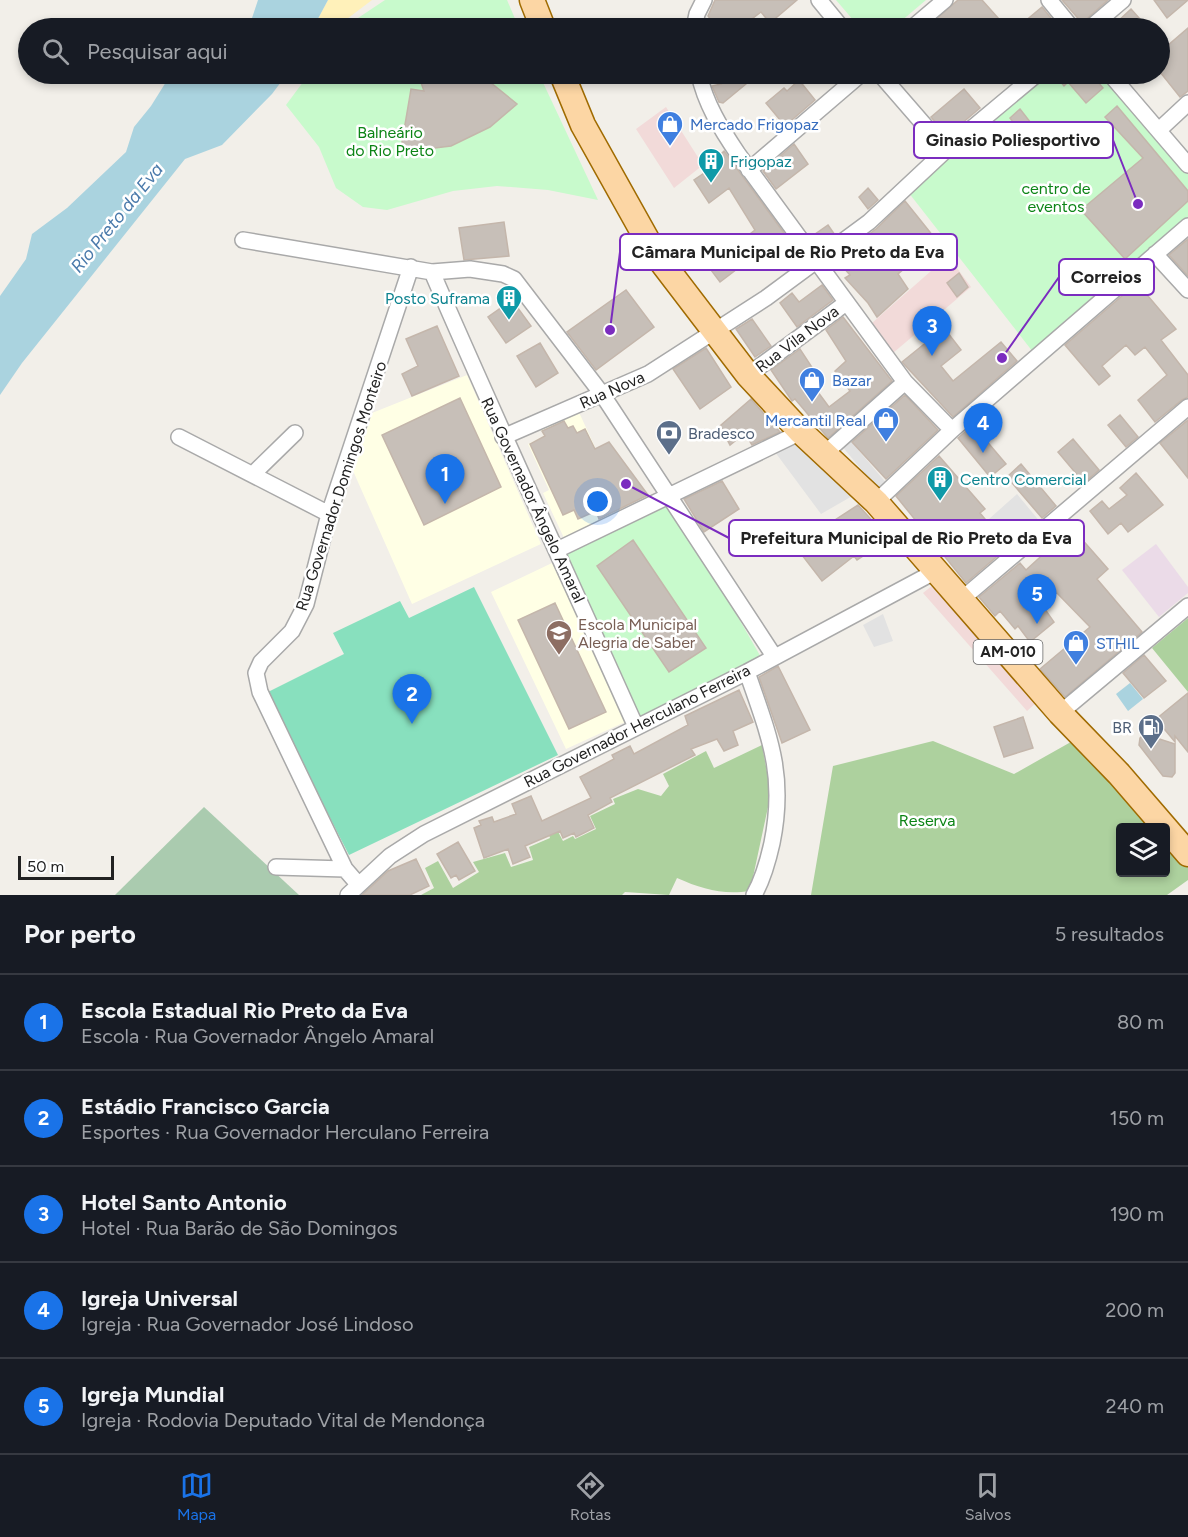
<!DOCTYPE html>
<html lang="pt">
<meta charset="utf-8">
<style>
body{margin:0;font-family:Figtree,sans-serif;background:#242831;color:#f1f3f6}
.controls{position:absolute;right:18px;bottom:18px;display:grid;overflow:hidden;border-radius:6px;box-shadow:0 3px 9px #0003}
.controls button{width:54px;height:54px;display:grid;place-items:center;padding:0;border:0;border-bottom:2px solid #363941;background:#171b24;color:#f1f3f6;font:30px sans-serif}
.scale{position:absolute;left:18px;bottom:15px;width:96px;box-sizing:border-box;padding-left:6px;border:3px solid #222;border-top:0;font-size:16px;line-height:21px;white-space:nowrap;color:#222;-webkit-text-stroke:4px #fff;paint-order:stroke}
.you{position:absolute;left:598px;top:502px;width:21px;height:21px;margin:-15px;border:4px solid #fff;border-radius:50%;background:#1a73e8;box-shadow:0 0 0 9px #1a73e833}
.badge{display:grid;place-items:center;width:39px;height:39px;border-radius:50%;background:#1a73e8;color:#fff;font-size:20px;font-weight:700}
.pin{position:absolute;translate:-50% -50px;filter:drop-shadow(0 2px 3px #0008)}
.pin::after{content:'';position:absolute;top:32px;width:21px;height:18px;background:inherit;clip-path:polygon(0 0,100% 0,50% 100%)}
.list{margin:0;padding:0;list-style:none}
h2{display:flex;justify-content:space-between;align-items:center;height:78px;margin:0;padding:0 24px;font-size:26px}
h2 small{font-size:20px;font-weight:400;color:#9ea1a6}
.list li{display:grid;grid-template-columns:39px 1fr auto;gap:18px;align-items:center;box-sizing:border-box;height:96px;padding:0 24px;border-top:2px solid #363941}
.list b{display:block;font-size:22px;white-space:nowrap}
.list p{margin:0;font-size:20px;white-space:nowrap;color:#9ea1a6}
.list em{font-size:20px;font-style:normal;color:#9ea1a6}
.icon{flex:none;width:33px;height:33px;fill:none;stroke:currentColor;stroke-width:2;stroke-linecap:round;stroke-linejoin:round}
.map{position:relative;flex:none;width:1188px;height:895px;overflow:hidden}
.search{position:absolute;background:#171b24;box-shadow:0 3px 9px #0003;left:18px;right:18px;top:18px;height:66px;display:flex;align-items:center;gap:15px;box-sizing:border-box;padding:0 21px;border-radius:33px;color:#9ea1a6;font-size:22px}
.sheet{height:558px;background:#171b24}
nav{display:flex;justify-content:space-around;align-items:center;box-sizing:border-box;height:84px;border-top:2px solid #363941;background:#171b24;font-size:16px;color:#9ea1a6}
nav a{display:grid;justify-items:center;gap:3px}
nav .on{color:#1a73e8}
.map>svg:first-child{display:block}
</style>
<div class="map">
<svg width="1188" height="895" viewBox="0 0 1188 895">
<rect width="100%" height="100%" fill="#f2efe9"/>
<path fill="#f2dad9" d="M666,107L703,165L674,188L636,129Z
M948,256L971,287L893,353L872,323Z
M933,585L1037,702L1027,711L923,593Z"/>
<path fill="#ebdbe8" d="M1156,544L1188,587V593L1159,617L1122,570Z"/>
<path fill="#ffffe5" d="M467,375L541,544L412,604L350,464L367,415Z
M577,408L625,512L565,540L543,493L549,490L528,444L544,436L539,426Z
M552,563L627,721L566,749L491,592Z"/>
<path fill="#add19e" d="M1188,618V692L1152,648Z
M1078,738L1155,827L1120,828V873H1166V839L1188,865V880L1167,895H811L833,766L933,741L1014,774Z
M762,745L771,793L750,891C722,895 702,889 677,878L669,895L625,892L622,895H421L434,888L425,868L438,861L453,888L479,872L473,862L505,853L511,867L533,860L529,847L550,838L547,829L555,826L563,841L573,836L575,839L596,829L590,816L615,804L613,799L638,789L661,796L669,786L663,774L706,751L714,768Z"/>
<path fill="#fff1ba" d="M328,0H372L335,28H313Z"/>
<path fill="#aacbaf" d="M204,807L299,895H115Z"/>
<path fill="#c8facc" d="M385,0H507L519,28H343Z
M836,0H926L893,28H860Z
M309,74H539L598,200L548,190L497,186L453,191L387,210L363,207L336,188L319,147L286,105Z
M1042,74H1102L1188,174V221L1033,352L905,188Z
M672,502L762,659L640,721L562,555Z"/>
<path fill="#88e0be" d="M474,587L558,755L349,855L266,693L344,654L333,633L400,601L409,618Z"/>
<path fill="#e2e2e2" d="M848,438L888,485L880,492L841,445Z
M798,441L854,495L821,514L775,452Z
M1017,494L1041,523L1011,547L989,519Z
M883,614L893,641L874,647L863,625Z"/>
<path fill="#aad3df" d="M258,0H328L313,28H243L251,21Z
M171,74H287L272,94L222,145L185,159L22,363L0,395V296L26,259L32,234L67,208L126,152L134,127L151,106Z
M1130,683L1143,699L1128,711L1116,694Z"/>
<path fill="#c7bfb8" stroke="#c4b6ab" stroke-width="1.5" d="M715,0H797L770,23L761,12L740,28H717L708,16Z
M958,0H982L1007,28H926Z
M1062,0H1108L1082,23Z
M1154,0H1188L1167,18Z
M1042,7L1055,23L1048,28H1017Z
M1131,9L1148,28H1109L1116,23Z
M1188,28V91L1180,97L1160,72V52Z
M418,74H480L517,104L490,127L451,146L418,150L401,148L411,89L424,91Z
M713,74H758L723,103L719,102L712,86L721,84Z
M1054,74H1091L1103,88L1086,103L1068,82L1064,86Z
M799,80L815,100L785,126L766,103L784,88L787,91Z
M964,89L980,108L947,136L931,117Z
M1117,106L1188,191V201L1125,259L1081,210L1143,158L1105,117Z
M1020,109L1038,132L1027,140L1010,118Z
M794,144L808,164L776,189L763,171Z
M724,151L787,237L768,250L766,247L720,282L708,266L755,230L729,188L709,203L694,180L716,165L713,161Z
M868,188L878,200L868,209L859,197Z
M905,201L937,241L898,274L908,289L877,317L868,303L845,278L850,275L836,259L876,229Z
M504,222L509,256L464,260L459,228Z
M828,225L835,235L819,247L811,237Z
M1188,239V276L1169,255Z
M959,273L968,287L957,297L947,283Z
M1137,283L1176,329L1161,340L1188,375V397L1182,400L1155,422L1138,400L1167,375L1145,347L1135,355L1126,345L1102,366L1110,376L1099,385L1065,345Z
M822,285L833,300L797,327L780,303L792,293L799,302Z
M626,290L654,327L596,370L567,332Z
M512,300L531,326L506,343L488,317Z
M843,317L892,381L828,438L795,399L792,401L771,370L800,349L819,378L812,384L829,407L850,391L835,371L846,361L826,330Z
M752,319L771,346L755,357L736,329Z
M437,326L459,376L412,396L402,374L418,366L406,339Z
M944,328L961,350L941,366L953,381L1001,342L1017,361L953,417L902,362Z
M540,343L558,373L536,387L517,356Z
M706,348L731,387L700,409L673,369Z
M905,395L938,430L886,479L852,442Z
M460,398L501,487L424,525L382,435Z
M751,399L780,432L752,445L745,433L730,445L720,426Z
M1120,415L1138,437L1126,447L1108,425Z
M1188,420V478L1160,443Z
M564,421L568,428L573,426L577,433L585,429L595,449L609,442L648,495L599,519L596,511L578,519L574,510L563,515L530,444L545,436L542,431Z
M973,425L1006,464L990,477L958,438Z
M1073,439L1099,470L1084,483L1058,452Z
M939,456L985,509L980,513L1008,547L966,583L896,496Z
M1021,464L1056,506L1042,518L1007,477Z
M1136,473L1163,505L1128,532L1121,523L1108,534L1090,511L1102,501L1109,509L1127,495L1120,488Z
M722,481L739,509L704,532L684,499Z
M858,505L889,539L857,560L854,556L822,581L795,546Z
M1072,528L1108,569L1097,579L1142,632L1065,697L1040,669L1090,627L1056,592L1042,605L1054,622L1030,642L1018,626L1015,629L1000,611L995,616L979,597L1020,563L1026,570Z
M633,540L706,648L669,672L597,566Z
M555,603L606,712L569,729L518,620Z
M1144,655L1166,681L1144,698L1123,673Z
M778,666L810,730L782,743L759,677Z
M739,690L753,722L733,731L738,745L724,751L717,739L691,749L695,755L610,798L612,802L588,815L594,828L576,837L574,833L563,838L560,831L525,846L530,857L513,864L508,849L484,858L474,828L481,825L479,821L492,817L494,822L516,814L512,804L531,796L542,821L591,798L580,777L614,759L612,755L630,746L634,754L688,725L685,716Z
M1188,693V752L1175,736V742L1156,719Z
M1023,717L1033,748L1004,757L994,727Z
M1144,734L1175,744V773L1172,777L1163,776L1139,745L1140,738Z
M458,842L475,871L459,880L456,875L451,878L437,854Z
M416,859L429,886L410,895H362L388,871Z"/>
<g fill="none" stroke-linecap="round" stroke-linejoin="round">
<g stroke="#a9a9a9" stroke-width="18">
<path id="street" d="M819,0L842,28
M1049,0L1072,28
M694,28L697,14L704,0
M912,28L945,0
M1090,28L1123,0
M699,74C705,103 721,129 738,154L905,382L952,430
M880,74L946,150
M1110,74L1188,165
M1159,130L1188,103
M749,170L861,74
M243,240L432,272L470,269L503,274L514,279L602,394L774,656
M1155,254L1188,290
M432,272C498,425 568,575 636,727
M748,375L846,303
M179,437L329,514
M503,437L648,374L766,298L869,222L946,150L1037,74
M824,454L905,382
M253,474L295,433
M876,502L952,430L1188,226
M557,550L801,432
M962,599L1188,407
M747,672C769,736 786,774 772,843C768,861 763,879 754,895
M1060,713L1188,606
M276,867L345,869
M358,884L345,869L260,692L256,673L261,662L292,631L306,604L329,514L411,267
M348,895L390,856L424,834L747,672L936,571"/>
</g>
<g stroke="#a06b00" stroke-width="27">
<path id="primary" d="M532,0L543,28
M562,74L583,125L654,252L748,375L801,432L876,502L1060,713L1119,774L1188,854"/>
</g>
<use href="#street" stroke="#fff" stroke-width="15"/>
<use href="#primary" stroke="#fcd6a4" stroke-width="24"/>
</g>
<defs>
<g id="shop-pin" transform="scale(1.35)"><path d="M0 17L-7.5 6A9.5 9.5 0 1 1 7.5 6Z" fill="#3f7fe0" stroke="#fff"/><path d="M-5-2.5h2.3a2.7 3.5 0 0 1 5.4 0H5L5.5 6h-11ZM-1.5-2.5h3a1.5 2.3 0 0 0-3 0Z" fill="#fff"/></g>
<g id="building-pin" transform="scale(1.35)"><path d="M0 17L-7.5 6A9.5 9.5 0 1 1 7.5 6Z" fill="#0f9aa8" stroke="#fff"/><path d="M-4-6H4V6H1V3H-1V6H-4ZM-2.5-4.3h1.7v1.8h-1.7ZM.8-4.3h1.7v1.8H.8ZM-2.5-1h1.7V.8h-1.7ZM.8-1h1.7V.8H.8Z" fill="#fff"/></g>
<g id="bank-pin" transform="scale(1.35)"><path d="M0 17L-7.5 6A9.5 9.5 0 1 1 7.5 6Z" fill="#5c6f8a" stroke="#fff"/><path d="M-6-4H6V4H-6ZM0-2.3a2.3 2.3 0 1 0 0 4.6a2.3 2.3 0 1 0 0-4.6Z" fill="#fff"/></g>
<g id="school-pin" transform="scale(1.35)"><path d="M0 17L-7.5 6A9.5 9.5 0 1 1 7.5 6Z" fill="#8d6e63" stroke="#fff"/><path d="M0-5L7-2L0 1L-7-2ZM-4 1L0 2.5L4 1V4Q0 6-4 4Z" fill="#fff"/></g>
<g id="fuel-pin" transform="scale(1.35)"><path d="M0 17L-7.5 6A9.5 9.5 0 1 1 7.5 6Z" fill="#5c6f8a" stroke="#fff"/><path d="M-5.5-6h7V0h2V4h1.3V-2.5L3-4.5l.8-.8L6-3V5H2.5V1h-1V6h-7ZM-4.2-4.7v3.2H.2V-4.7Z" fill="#fff"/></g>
</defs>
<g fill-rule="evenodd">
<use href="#shop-pin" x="670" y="124"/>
<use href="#building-pin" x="711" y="161"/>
<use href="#building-pin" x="509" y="298"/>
<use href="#shop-pin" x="812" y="380"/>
<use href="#shop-pin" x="886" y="420"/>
<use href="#bank-pin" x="669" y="433"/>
<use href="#building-pin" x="940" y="479"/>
<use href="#school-pin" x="559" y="633"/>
<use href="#shop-pin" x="1076" y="643"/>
<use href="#fuel-pin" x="1151" y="727"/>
</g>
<g text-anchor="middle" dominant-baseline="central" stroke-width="5" stroke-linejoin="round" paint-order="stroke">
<rect fill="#fff" stroke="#646464" stroke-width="1.5" x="973.5" y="640" width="69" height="24" rx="4.5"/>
<g font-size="15" font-weight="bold" fill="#222">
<text x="1008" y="652">AM-010</text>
</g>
<g font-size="16" fill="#366cbe" stroke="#fff" text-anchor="start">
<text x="690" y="124">Mercado Frigopaz</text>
<text x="832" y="380">Bazar</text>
<text x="866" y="420" text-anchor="end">Mercantil Real</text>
<text x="1096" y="643">STHIL</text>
</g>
<g font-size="16" fill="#0c8416" stroke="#fff">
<text x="390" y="132">Balneário<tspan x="390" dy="18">do Rio Preto</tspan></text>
<text x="1056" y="188">centro de<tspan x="1056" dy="18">eventos</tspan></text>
<text x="927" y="820">Reserva</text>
</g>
<g font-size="16" fill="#0d838f" stroke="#fff" text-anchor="start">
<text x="730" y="161">Frigopaz</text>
<text x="490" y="298" text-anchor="end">Posto Suframa</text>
<text x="960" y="479">Centro Comercial</text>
</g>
<g font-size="16" fill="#222" stroke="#fff">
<text transform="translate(797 339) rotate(-37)">Rua Vila Nova</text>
<text transform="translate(612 390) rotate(-24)">Rua Nova</text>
<text transform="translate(341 486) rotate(-72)">Rua Governador Domingos Monteiro</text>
<text transform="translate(533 500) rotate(65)">Rua Governador Ângelo Amaral</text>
<text transform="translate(637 726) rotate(-27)">Rua Governador Herculano Ferreira</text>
</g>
<g font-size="16" fill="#4e5e75" stroke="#fff" text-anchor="start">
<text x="688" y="433">Bradesco</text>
<text x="1132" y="727" text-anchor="end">BR</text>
</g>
<g font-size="16" fill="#785e54" stroke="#fff" text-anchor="start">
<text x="578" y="624">Escola Municipal<tspan x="578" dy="18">Alegria de Saber</tspan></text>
</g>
<g font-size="18" font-style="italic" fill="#4a7aab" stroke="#fff">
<text transform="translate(117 218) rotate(-51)">Rio Preto da Eva</text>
</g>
</g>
<path fill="none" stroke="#7b2cbf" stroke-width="2" d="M1138 204L1113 140M610 330L620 252M1002 358L1059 277M626 484L729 538"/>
<g fill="#7b2cbf" stroke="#fff" stroke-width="2">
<circle cx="1138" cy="204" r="6"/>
<circle cx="610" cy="330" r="6"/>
<circle cx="1002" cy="358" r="6"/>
<circle cx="626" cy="484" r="6"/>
</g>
<g fill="#fff" stroke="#7b2cbf" stroke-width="2">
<rect x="914" y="122" width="199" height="36" rx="6"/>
<rect x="620" y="234" width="337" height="36" rx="6"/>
<rect x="1059" y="259" width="95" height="36" rx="6"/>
<rect x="729" y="520" width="355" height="36" rx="6"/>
</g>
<g font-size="18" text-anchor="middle" font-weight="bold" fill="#222">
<text x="1013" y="146">Ginasio Poliesportivo</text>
<text x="788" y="258">Câmara Municipal de Rio Preto da Eva</text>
<text x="1106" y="283">Correios</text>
<text x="906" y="544">Prefeitura Municipal de Rio Preto da Eva</text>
</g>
</svg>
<div class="controls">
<button><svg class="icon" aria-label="layers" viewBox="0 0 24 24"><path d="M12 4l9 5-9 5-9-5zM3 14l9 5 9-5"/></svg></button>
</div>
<div class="scale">50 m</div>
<div class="you"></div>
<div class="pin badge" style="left:445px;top:504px">1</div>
<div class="pin badge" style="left:412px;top:724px">2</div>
<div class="pin badge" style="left:932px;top:356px">3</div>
<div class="pin badge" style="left:983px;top:453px">4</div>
<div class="pin badge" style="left:1037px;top:624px">5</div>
<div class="search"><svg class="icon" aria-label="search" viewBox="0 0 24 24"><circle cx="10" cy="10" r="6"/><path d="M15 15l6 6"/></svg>Pesquisar aqui</div>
</div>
<section class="sheet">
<h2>Por perto<small>5 resultados</small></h2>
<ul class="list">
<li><span class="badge">1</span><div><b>Escola Estadual Rio Preto da Eva</b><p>Escola · Rua Governador Ângelo Amaral</p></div><em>80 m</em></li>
<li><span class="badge">2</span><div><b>Estádio Francisco Garcia</b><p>Esportes · Rua Governador Herculano Ferreira</p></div><em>150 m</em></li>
<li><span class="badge">3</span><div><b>Hotel Santo Antonio</b><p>Hotel · Rua Barão de São Domingos</p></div><em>190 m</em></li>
<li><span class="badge">4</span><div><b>Igreja Universal</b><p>Igreja · Rua Governador José Lindoso</p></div><em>200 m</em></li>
<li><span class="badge">5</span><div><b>Igreja Mundial</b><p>Igreja · Rodovia Deputado Vital de Mendonça</p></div><em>240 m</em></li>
</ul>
</section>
<nav>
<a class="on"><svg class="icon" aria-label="map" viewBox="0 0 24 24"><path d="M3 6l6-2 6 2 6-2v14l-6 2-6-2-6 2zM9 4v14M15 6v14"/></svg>Mapa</a>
<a><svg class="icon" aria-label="directions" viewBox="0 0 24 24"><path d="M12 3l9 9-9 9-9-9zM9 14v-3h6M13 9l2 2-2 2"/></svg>Rotas</a>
<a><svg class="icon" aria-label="saved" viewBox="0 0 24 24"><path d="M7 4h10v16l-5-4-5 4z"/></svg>Salvos</a>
</nav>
